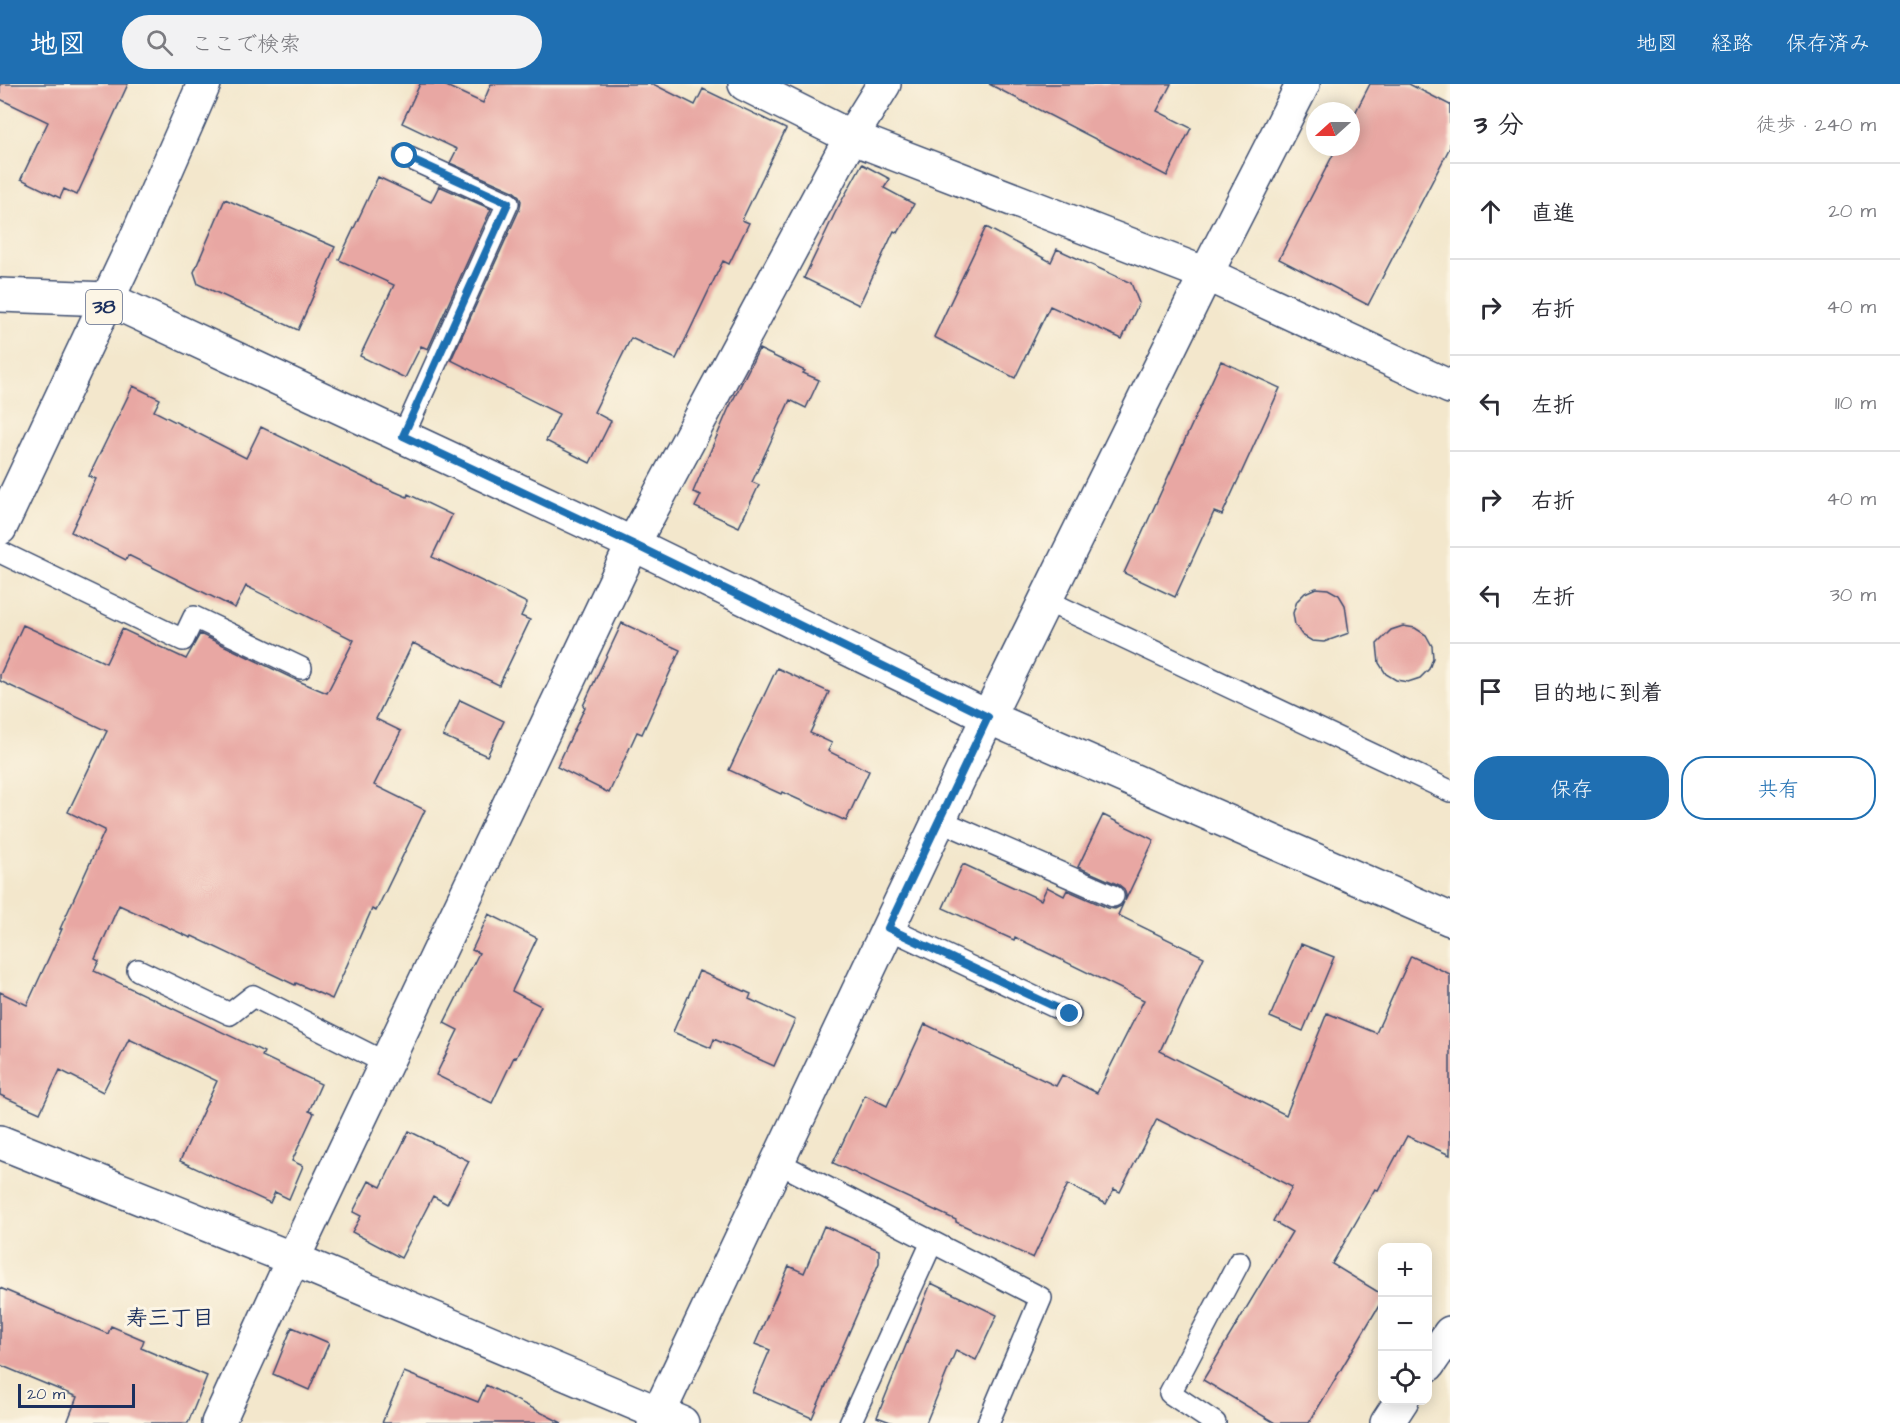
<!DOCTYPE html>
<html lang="ja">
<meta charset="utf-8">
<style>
body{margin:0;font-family:"Architects Daughter","Klee One",sans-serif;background:#f2f2f3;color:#2b2b33}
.controls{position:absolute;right:18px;bottom:18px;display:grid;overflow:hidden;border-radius:12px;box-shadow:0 3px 15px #0003}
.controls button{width:54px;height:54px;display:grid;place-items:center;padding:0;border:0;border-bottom:2px solid #e1e1e2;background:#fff;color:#2b2b33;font:30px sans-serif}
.compass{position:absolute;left:1306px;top:18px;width:54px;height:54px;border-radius:50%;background:#fff;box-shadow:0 3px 15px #0003;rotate:249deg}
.scale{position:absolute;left:18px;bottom:15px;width:117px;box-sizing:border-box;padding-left:6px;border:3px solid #1b2f5e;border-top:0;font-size:16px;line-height:21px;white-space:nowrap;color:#1b2f5e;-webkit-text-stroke:4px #fcf5e5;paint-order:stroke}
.stop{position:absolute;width:18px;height:18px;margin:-14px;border:4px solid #1f6fb2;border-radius:50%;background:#fff}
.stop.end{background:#1f6fb2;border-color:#fff;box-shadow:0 2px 6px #0008}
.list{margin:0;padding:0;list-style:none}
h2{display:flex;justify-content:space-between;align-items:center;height:78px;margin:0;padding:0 24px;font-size:26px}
h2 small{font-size:20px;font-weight:400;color:#7c7c81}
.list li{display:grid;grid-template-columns:39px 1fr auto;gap:18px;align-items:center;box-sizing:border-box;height:96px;padding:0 24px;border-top:2px solid #e1e1e2}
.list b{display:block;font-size:22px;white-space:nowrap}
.list em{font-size:20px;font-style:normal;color:#7c7c81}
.actions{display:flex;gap:12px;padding:18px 24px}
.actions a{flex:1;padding:14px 0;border:2px solid #1f6fb2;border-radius:24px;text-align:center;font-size:21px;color:#1f6fb2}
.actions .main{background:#1f6fb2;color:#fff}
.icon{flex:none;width:33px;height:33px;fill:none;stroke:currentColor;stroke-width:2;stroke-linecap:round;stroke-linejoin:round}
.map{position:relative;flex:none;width:1450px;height:1339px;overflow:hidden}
header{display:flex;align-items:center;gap:36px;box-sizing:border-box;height:84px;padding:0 30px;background:#1f6fb2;color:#fff}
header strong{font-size:28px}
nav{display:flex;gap:33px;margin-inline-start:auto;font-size:21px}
.search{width:420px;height:54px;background:#f2f2f3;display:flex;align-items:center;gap:15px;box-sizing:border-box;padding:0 21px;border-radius:33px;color:#7c7c81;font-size:22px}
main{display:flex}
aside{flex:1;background:#fff}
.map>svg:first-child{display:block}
</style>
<header>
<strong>地図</strong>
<div class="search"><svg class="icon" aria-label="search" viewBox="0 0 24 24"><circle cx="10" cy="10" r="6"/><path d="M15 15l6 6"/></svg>ここで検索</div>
<nav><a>地図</a><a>経路</a><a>保存済み</a></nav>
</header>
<main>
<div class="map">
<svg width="1450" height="1339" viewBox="0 0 1450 1339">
<rect width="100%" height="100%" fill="#fcf5e5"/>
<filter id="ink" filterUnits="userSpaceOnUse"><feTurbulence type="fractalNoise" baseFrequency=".0167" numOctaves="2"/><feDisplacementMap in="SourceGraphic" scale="12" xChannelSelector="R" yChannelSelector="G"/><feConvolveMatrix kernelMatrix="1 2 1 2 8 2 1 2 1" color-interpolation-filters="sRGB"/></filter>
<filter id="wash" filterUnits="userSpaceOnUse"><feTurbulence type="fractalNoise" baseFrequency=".008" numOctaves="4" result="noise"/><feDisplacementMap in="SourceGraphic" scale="24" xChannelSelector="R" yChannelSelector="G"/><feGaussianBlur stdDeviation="1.35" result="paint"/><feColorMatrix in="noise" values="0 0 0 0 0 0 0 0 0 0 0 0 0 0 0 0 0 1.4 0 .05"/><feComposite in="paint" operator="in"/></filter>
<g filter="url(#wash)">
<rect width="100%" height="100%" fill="#f3e7cc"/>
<g id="blocks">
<path fill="#e8a7a3" d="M0,0H128L77,111L64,105L60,114L21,95L48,38L0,15Z
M420,0H442L483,19L491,0H653L695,21L703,5L786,45L742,136L749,139L729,180L723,177L676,275L631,254L594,328L611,337L590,379L546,357L559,330L451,276L520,124L521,117L518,111L513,107L450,79L457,65L402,39Z
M989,0H1171L1157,27L1191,44L1167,92Z
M1370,0H1409L1450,21V63L1368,221L1279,175L1337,63H1351V37Z
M862,80L890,95L884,104L914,120L898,149L894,147L859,221L804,194L835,129Z
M378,93L431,118L439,102L491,125L428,265L421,262L405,294L360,272L394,201L339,176Z
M225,115L335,163L298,246L198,200L194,188Z
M986,143L1051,178L1057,165L1131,199L1139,219L1122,255L1050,222L1015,294L934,253Z
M759,265L805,287L803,289L819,296L806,324L790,316L752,398L759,401L739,443L695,423L701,411L693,408L728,326Z
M1221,277L1280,304L1222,431L1214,428L1175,513L1124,489Z
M133,302L160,315L154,327L246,374L261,343L379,401L407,413L408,410L452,431L432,473L527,519L521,532L530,536L499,601L413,559L376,635L401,647L374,701L425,726L376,827L372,825L332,915L296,899L295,901L192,852L191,854L119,821L95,875L99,877L94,887L264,968L262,972L321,1000L309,1027L314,1029L292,1077L303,1082L289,1115L275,1108L270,1119L180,1077L217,997L129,955L103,1008L60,986L40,1029L0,1011V908L27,921L62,845H60L105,746L68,728L107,647L0,597V591L23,541L106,579L122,545L186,575L200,550L296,596L327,609L354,556L246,502L235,524L128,471L126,476L71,448L96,395L89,392Z
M1316,504L1328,505L1339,511L1345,521L1349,549L1324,558L1312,557L1302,551L1295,541L1293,529L1297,517L1305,509Z
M622,539L680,566L642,650L637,648L609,709L557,683L585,623L583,622Z
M1403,542L1415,544L1426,551L1432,562L1433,574L1429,585L1420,594L1408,598L1396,596L1386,590L1379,579L1377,560L1391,546Z
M777,584L829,608L810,649L832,659L828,667L869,687L846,737L782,708L781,710L729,686Z
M460,616L504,637L487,672L443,652Z
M1103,731L1154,756L1125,817L1126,811L1124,805L1119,801L1078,783Z
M963,780L1041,816L1047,803L1064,812L1067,806L1108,824L1115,825L1121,822L1124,818L1118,831L1204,873L1160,967L1286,1031L1327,929L1376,949L1411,872L1450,890V1071L1407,1052L1378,1106L1375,1105L1332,1180L1383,1211V1215L1309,1339H1275L1203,1296L1292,1148L1273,1137L1292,1103L1157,1035L1120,1108L1114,1105L1106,1120L1068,1100L1033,1174L956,1138V1136L833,1079L865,1011L887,1022L925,940L1056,1002L1062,991L1097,1009L1144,916L1015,853L1014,856L943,824Z
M489,830L537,854L512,907L541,922L516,974L514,973L492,1019L436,991L458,946L444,939L479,869L472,866Z
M1301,860L1334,873L1303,947L1270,933Z
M699,887L751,910L749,915L795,936L774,982L714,955L711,964L673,948Z
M409,1047L469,1077L447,1120L433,1112L401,1174L352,1148L361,1132L353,1128L369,1097L381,1103Z
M824,1142L879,1166V1179L812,1334L752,1308L770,1266L755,1260L789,1182L804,1189Z
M931,1199L997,1231L976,1276L956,1266L926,1339H893L877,1333Z
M0,1204L108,1250L111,1242L144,1256L141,1264L207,1292L188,1339H67L77,1313L0,1281Z
M292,1243L329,1259L309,1306L273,1290Z
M404,1288L478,1318L486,1301L562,1339H382Z"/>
</g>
</g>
<g filter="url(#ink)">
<use href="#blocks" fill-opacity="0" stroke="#3b4b6e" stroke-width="1.5"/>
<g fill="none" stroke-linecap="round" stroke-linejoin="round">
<g stroke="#3b4b6e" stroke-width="24">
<path id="lane" d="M403,352L508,119L405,72
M0,468L183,556L194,533L301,584
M1045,516L1450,707
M939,736L1113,812
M888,844L1070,930
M138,886L230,930L253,912L386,979
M777,1078L1041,1214L988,1339
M850,1339L932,1158
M1215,1339L1170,1309L1239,1178"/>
</g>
<g stroke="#3b4b6e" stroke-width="36">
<path id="street" d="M745,0L851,53L1206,190L1450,303
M108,215L633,460L988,633L1450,835
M0,1058L293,1175L682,1339
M218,1339L293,1175L633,460L851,53L884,0
M654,1339L988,633L1206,190L1303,0"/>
</g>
<g stroke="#3b4b6e" stroke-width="36">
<path id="secondary" d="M0,211L108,215
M1428,1281L1450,1249
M1387,1339L1402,1316"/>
</g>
<g stroke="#3b4b6e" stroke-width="36">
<path id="highway" d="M0,444L136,155L204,0"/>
</g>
<use href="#lane" stroke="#fff" stroke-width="21"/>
<use href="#street" stroke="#fff" stroke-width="33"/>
<use href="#secondary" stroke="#fff" stroke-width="33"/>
<use href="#highway" stroke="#fff" stroke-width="33"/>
</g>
</g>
<g fill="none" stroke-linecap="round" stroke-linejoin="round" filter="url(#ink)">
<path stroke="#1f6fb2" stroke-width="8" d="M405,72L508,119L403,352L633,460L988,633L888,844L1070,930"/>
</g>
<g text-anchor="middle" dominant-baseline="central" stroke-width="6" stroke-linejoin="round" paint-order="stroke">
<rect fill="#fcf5e5" stroke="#5e6a86" stroke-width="1.5" x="86" y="206" width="36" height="34" rx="4.5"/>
<g font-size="20" font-weight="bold" fill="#1b2f5e">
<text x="104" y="223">38</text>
</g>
<g font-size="22" font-weight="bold" fill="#1b2f5e" stroke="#fcf5e5">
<text x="170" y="1234">寿三丁目</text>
</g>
</g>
</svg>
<div class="controls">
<button>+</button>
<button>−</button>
<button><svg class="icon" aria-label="locate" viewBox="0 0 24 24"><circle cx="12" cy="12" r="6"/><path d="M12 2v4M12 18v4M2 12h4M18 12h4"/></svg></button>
</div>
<svg class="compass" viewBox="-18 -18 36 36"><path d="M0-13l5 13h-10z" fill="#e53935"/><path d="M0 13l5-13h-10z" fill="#7c7c81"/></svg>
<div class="scale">20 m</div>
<div class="stop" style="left:405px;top:72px"></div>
<div class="stop end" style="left:1070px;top:930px"></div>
</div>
<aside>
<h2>3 分<small>徒歩 · 240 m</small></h2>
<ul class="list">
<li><svg class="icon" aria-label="ahead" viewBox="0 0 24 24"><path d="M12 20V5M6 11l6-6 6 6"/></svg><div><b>直進</b></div><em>20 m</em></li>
<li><svg class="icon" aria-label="right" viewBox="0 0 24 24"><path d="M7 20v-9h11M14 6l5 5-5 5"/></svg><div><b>右折</b></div><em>40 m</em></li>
<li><svg class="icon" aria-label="left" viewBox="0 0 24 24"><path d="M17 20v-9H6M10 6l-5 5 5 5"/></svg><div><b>左折</b></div><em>110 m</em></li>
<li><svg class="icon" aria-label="right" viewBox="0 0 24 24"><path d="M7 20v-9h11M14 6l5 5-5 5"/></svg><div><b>右折</b></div><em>40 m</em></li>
<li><svg class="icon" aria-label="left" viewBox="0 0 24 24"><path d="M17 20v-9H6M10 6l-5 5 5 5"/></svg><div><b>左折</b></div><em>30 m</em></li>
<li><svg class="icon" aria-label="arrive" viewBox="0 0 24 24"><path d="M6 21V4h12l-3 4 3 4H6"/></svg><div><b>目的地に到着</b></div></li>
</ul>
<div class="actions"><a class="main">保存</a><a>共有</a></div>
</aside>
</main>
